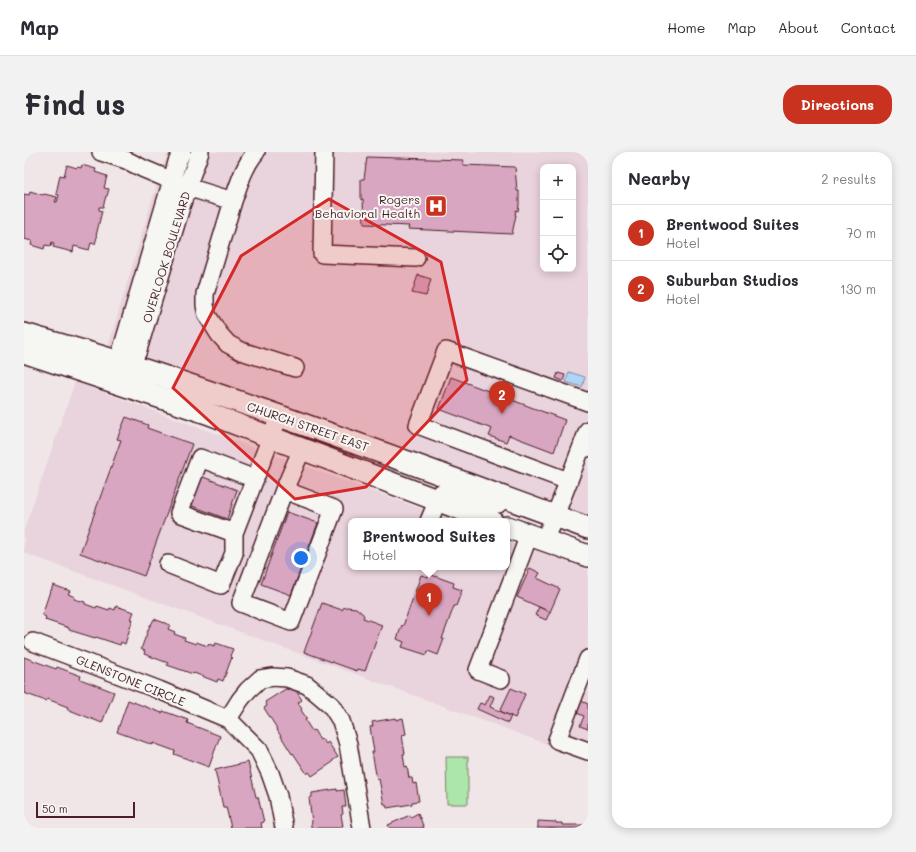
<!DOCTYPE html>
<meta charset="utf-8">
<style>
body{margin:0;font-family:Mali,sans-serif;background:#f2f2f3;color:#2b2b33}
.controls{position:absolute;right:12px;top:12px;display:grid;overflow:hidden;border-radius:8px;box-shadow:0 2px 10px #0003}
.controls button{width:36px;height:36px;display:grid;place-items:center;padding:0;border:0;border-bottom:1px solid #e1e1e2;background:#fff;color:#2b2b33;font:20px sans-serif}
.scale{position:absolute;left:12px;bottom:10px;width:99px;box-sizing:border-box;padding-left:4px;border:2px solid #4a1f2b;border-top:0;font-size:11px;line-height:14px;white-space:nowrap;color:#4a1f2b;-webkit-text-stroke:3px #f6f6f2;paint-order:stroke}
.you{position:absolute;left:277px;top:406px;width:14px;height:14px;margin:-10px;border:3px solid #fff;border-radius:50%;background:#1a73e8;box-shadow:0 0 0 6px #1a73e833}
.badge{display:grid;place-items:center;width:26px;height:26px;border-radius:50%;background:#c8321e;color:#fff;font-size:13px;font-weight:700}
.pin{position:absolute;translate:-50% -33px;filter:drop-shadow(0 1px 2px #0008)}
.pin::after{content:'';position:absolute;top:21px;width:14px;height:12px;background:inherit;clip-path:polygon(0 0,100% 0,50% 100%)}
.popup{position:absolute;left:324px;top:366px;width:162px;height:52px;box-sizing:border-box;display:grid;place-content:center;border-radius:8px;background:#fff;filter:drop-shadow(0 1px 3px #0005);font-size:13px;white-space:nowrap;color:#7c7c81}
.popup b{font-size:15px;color:#2b2b33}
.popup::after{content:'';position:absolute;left:50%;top:100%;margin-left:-8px;border:8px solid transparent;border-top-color:#fff}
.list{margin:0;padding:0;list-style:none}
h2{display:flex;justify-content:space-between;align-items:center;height:52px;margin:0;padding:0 16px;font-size:17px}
h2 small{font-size:13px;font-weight:400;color:#7c7c81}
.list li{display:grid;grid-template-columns:26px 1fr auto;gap:12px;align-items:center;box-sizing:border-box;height:56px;padding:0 16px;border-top:1px solid #e1e1e2}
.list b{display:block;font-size:15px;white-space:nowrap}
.list p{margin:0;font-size:13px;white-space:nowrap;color:#7c7c81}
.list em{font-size:13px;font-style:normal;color:#7c7c81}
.icon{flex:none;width:22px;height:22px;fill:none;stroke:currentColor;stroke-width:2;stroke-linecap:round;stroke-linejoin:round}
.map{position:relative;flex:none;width:564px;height:676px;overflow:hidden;border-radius:16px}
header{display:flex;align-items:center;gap:24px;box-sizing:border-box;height:56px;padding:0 20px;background:#fff;border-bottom:1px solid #e1e1e2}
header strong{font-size:19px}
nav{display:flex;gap:22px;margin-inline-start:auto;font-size:14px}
.intro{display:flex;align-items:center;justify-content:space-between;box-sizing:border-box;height:96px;padding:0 24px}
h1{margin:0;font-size:28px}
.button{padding:10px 18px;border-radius:16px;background:#c8321e;color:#fff;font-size:14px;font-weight:700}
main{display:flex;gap:24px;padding:0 24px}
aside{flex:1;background:#fff;border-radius:16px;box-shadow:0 2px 10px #0003}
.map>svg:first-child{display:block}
</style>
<header>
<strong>Map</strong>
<nav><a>Home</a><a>Map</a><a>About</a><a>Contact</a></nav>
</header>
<div class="intro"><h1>Find us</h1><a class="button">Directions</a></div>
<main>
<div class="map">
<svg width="564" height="676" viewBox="0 0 564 676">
<rect width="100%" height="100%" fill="#f0e6e8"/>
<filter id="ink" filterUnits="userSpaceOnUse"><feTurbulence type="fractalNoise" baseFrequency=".025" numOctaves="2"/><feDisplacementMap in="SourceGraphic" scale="8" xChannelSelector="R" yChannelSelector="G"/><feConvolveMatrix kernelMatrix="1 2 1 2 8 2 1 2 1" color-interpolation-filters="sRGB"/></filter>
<g filter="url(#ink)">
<path fill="#e9d3dc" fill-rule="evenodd" d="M145,0H564V368L82,201L138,15ZM519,15H549V117H519Z
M51,230L431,369H327V415H483V388L564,418V607L0,401V378Z"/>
<path fill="#ade6aa" stroke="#7c826a" d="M422,605H444V652H423Z"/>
<path fill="#aed5f8" stroke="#868ca6" d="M545,220L561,225L558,235L542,230Z"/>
<path fill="#d9a6c1" stroke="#4a1f2b" d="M343,5L439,8V13L491,15L493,39H495V53L494,59L492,58L491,63H492L488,82L384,77L385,74L340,72L339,47L337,48V27H340Z
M43,13L53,16L54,15L57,16L58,13L72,17L71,20L83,24L80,36L85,37L83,44H82L79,55H75V58L78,59L72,84L73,85L71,92L67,91L65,98L50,94L49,100L29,95L30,91L28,90L27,94L21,93L20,97L7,93L8,89L0,87V42L5,43L6,39L19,43L20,42L33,45L31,50H33L35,43L32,42L36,23L40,24Z
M394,123L407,127L402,144L388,141Z
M534,221L541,223L539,229L532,226Z
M427,225L541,268L530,300L485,283L482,290L465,284L468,277L415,257Z
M102,265L124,273L123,276L168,292L120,424L56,401L97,288L93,287Z
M174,323L213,338L203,367L163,352Z
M263,360L294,371L267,443L237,432Z
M506,416L516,421L513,426L536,437L526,460L493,445Z
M405,422L430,431L429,435L438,438L432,454H430L418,487H420L414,503L404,499L403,503L378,495L380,490L373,487L378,473L379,474L397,423L404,425Z
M29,433L46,439L44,442L51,445L50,447L61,450V452L72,456L73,454L85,458L86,456L91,458L92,454L110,460L107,467H109L101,492L97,490L96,493L72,485L71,486L45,478V476L21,468L22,465L18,463L26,439H27Z
M298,451L318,458L319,456L323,455L332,456L339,462L340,464L339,466L358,473L341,519L334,517L333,519L280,500Z
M515,455L526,460L522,468L511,463Z
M130,467L146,473L144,477L151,480L150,482L161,486L160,488L172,492V490L184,494L185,492L190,494L192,491L209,497L206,504L208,505L199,529L194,527L193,530L170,521L169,522L143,513L144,511L120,502L121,499L117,497L126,473H127Z
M0,505L32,517L33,515L57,524L56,527L90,540L78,571L43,557L44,555L23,547L22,549L0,541Z
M269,534L278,548L274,551L278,557L277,558L283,567L281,568L288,579L290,578L296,588L298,587L302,592L304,590L314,605L308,609L309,610L288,624L285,620L283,622L269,601L268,602L253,578H254L240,556L243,554L241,550L263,536V538Z
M487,536L501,542L491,566L476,559Z
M466,543L470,545L466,555L487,564L484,571L453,557L456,551L461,553Z
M104,548L138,561L139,559L164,568L163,571L196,584L185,615L150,602L151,599L129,591V593L93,580Z
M557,549L564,552V577L556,574L560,564L553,561Z
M372,566V568L379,566L382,582L378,583L381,602H379L381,615L383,614L385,626H388L389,632L392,631L395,649L388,650V652L363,656L362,652H360L355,627L353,628L348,600H350L346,575L349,574L348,570Z
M224,610L232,645H234L240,670L237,671L238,676H207L202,655H199L191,618Z
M313,637V639L320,638L322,655H318L319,662L317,663L319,674H316L317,676H287V672L288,671L285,646L288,645V641Z
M394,661L400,676H366L364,673L386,663L387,665Z
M514,669L532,670V671H538V673H563V671H564V676H513L514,675Z"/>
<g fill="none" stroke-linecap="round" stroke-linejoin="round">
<g stroke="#4a1f2b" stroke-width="20">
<path id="minor" d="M77,0L102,8L120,17L163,35L209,49C215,32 220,14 232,0
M300,0L298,102L392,106
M209,49L181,142V153L183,163L195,182L204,192L217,199L271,216
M104,205L98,197L148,28L153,10L158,0
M95,221L104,205L113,201L163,35L176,0
M558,294L564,278
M544,329L394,273L422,199L564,250
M260,338L310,357L267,470L217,451L260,338L278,297
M405,369L417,341L422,338H428L462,350L474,352
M210,381L255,264
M520,388L531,364L558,294L564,296
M144,412L197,433L210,401V381L155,361L176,306L231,327
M9,490L135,538L204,567L235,598L246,621L254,644L260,676
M564,507L533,588L564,599
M477,527L454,518L505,383
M204,567L216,548L224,538L236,527L249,525L263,526L283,533L294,542L307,553L317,569L324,592L338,676"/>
</g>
<g stroke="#4a1f2b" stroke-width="24">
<path id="major" d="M0,182C34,192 68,201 102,212C257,262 410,320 564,376
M0,200L183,261L468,369
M483,375L564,404"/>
</g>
<use href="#minor" stroke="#f6f6f2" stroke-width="17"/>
<use href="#major" stroke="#f6f6f2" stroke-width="21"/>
</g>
</g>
<path fill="#d62828" fill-opacity="0.2" stroke="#d62828" stroke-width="3" stroke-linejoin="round" d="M305,47L417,110L443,228L342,335L271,347L149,236L217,104Z"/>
<defs>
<g id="hospital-square" transform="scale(1.15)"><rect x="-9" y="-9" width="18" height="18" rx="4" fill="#c8321e" stroke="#f6f6f2"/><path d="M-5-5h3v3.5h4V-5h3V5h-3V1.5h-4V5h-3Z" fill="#fff"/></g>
</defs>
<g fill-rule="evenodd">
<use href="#hospital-square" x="412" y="54"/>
</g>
<g text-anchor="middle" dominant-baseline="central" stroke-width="4" stroke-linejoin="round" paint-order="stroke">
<g font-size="12" fill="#4a1f2b" stroke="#f6f6f2" text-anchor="end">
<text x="396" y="47">Rogers<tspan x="396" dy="14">Behavioral Health</tspan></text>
</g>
<g font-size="12" fill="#4a1f2b" stroke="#f6f6f2">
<text transform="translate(142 105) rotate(-73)">OVERLOOK BOULEVARD</text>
<text transform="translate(284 274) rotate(19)">CHURCH STREET EAST</text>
<text transform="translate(107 528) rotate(22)">GLENSTONE CIRCLE</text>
</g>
</g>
</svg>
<div class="controls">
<button>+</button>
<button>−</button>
<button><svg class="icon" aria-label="locate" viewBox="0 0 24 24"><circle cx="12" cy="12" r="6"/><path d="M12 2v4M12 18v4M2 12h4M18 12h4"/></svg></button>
</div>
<div class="scale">50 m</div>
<div class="you"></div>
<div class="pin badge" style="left:405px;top:464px">1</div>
<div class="popup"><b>Brentwood Suites</b>Hotel</div>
<div class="pin badge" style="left:478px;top:262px">2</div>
</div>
<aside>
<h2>Nearby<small>2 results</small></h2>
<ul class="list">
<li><span class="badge">1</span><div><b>Brentwood Suites</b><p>Hotel</p></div><em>70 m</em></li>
<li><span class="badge">2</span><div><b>Suburban Studios</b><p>Hotel</p></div><em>130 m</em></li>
</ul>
</aside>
</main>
